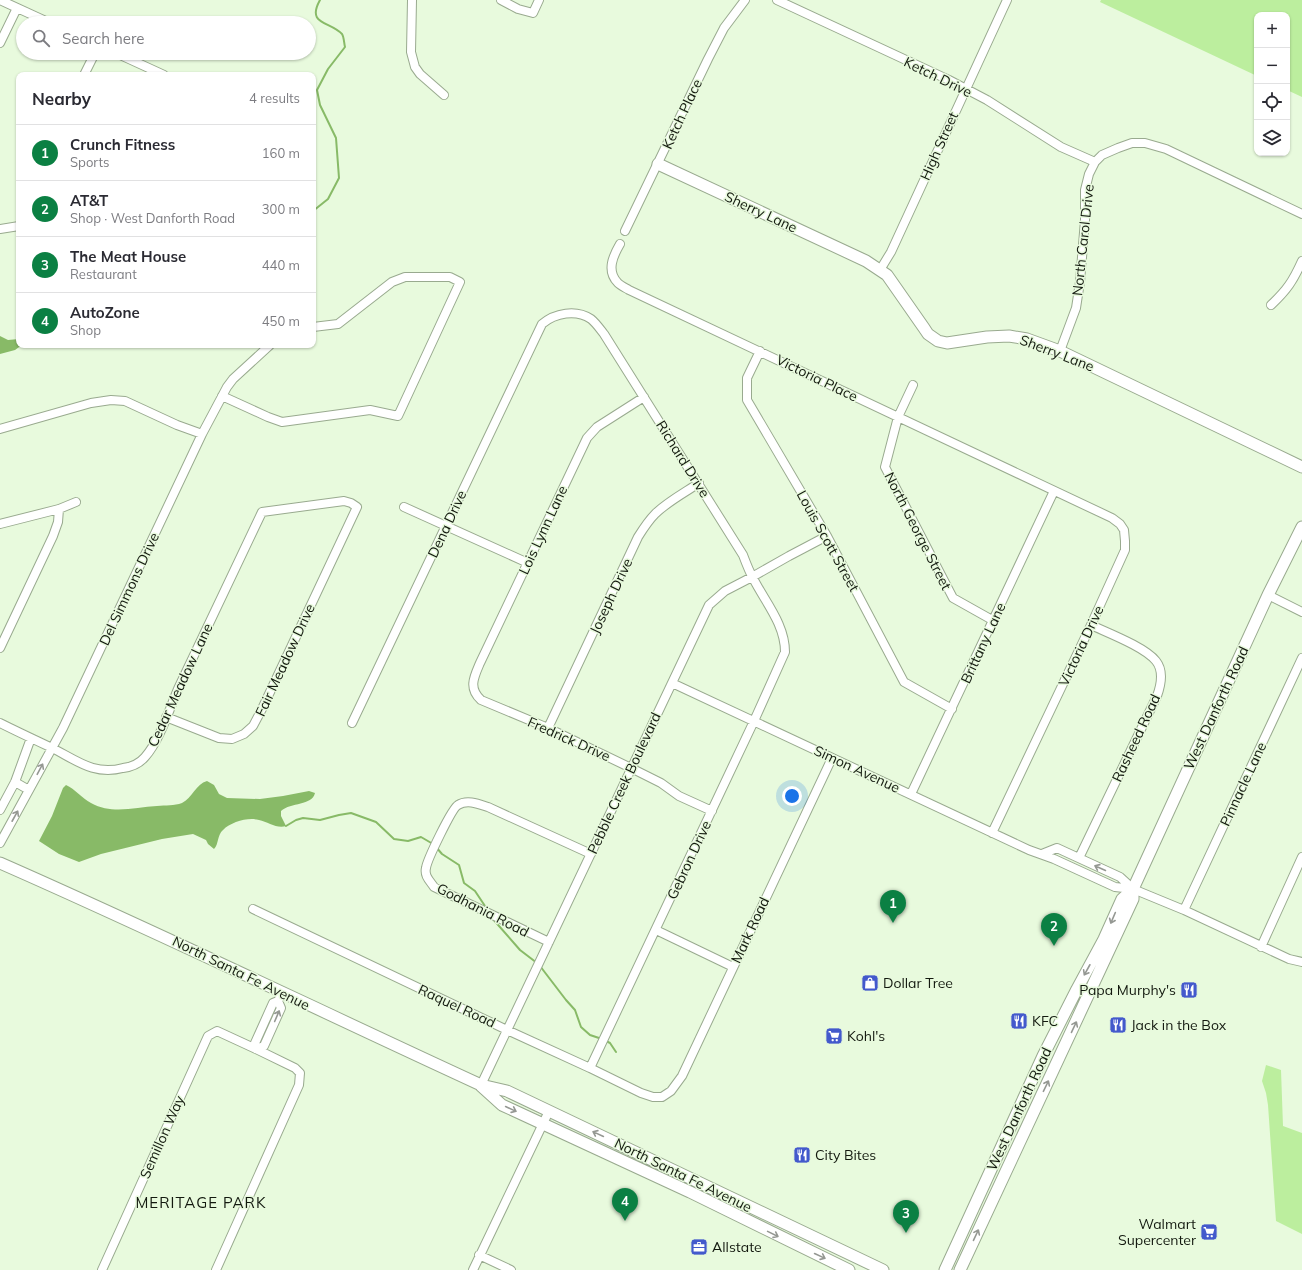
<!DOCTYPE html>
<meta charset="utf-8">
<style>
body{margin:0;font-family:Mulish,sans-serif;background:#f2f2f3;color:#2b2b33}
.controls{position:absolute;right:12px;top:12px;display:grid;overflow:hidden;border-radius:8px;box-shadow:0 1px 3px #0004}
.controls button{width:36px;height:36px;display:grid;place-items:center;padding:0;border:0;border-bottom:1px solid #e1e1e2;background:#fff;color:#2b2b33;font:20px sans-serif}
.you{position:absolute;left:792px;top:796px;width:14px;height:14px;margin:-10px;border:3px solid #fff;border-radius:50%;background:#1a73e8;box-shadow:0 0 0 6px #1a73e833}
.badge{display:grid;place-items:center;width:26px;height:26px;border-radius:50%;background:#0b8043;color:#fff;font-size:13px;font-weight:700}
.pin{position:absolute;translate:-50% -33px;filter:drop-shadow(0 1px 2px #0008)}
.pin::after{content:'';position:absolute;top:21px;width:14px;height:12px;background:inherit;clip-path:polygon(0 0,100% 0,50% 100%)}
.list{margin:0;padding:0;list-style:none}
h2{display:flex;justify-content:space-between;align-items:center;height:52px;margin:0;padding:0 16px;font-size:17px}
h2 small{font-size:13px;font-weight:400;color:#7c7c81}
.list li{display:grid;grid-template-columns:26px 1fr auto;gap:12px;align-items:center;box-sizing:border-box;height:56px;padding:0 16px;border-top:1px solid #e1e1e2}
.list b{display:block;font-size:15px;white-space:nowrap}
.list p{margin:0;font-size:13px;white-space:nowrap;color:#7c7c81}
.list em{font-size:13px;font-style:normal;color:#7c7c81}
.icon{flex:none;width:22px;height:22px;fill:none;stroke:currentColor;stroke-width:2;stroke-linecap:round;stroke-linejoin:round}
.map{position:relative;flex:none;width:1302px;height:1270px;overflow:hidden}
.search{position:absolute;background:#fff;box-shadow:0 1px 3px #0004;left:16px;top:16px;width:300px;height:44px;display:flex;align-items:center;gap:10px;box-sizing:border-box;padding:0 14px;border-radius:22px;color:#7c7c81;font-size:15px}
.panel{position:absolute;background:#fff;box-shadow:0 1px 3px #0004;left:16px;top:72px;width:300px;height:276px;border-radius:8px}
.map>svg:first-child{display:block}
</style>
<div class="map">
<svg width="1302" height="1270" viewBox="0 0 1302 1270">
<rect width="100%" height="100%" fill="#e8fadd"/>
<path fill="#bcee9e" d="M1101,0H1302V97L1287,90V15H1257V76L1100,2Z
M1266,1065L1281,1070L1283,1126L1302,1133V1234L1276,1221L1268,1105L1266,1093L1262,1081Z"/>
<path fill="#88ba67" d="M0,336L8,340L19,339V345H22L15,350L0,354Z
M207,781L214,785L219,794L227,798L260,799L283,796L309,791L315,793C312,806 291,802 281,811V816L286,826C277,829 268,822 259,820C248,817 231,822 223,830C217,835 219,844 214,849L208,844L206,840L193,834L162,839L101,854L79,862L59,854L39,841L52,816L63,788L66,785C75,789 82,798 91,803C113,815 135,807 157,806C166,805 174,806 182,803C192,798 196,784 207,781Z"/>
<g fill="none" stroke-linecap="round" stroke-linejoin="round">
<path stroke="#88ba67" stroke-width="2" d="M313,211L328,199L339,178L336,138L320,105L317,90L328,69L345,47C344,43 344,37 342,34C330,21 306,25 320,0
M286,826L296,820L303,818L320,820L339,815L351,813L376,822L394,839L408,841L421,837L433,844
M436,847L442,854L459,865L464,883L475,891L487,909
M492,918L520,950L537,963
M540,966L566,1000L575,1010L581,1027L590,1035L602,1039
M606,1041L610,1043L616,1052"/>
<g stroke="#99aa8f" stroke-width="10">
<path id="street" d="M0,0L50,23
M412,0L411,52L415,67L420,74L444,95
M501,0L518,9L533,13L539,0
M777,0L949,80L987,100L1061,147L1095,162
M0,43L17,8
M116,53L164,75
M84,75L95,53
M0,229L19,226
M625,231L708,59L724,28L745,0
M620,244C613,256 606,271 618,283C621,286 626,288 629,290L1112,518L1120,524L1124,530L1125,541V550L1091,625L992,833
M880,270L891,252L1007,0
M1271,305C1287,290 1293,281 1302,261
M760,351L747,378V400L827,536L904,682L952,709
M1060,351L1076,308L1080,282L1085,220V190L1089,174L1095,162L1102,155L1118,148L1132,143H1145L1166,149L1302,214
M913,385L898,417L885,467L953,598L994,621
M222,396L268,417L282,422L370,410L398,416L460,282L450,277H405L392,282L338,324L313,327
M644,397L597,427L587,438L480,663C474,677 468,688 481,700L548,728L631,768L661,783L679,796L712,811
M0,429L91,403L111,400L125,401L177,425L202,434
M404,507L528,563
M0,524L59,509L76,502
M1268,595L1302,612
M0,648L53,536L58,522L59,509
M672,683L1029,850L1054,859L1115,887L1133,889L1184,910L1289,959L1302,962
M0,723C16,731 33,739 50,747C75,759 93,776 123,768C131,767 139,764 145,757C160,740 169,710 178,689L262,512L344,501L351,503L357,507L262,709L253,726L244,734L232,739L219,738L166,717
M352,723L542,324C555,313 576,309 591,319C596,323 600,329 604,334L743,555C746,563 749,571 753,578C765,602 785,624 785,652L754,721L590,1068
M548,728L638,537C643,529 648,521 655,514C667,502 684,493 699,483
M15,782L29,790
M911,794L1054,491
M0,810L15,782L31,738
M0,843L63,728L202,434L227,387L233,379L270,345
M1042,854L1057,848L1120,877L1133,889
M1079,858L1157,696C1161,685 1164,671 1156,661C1145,647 1108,633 1091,625
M253,909L507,1030L590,1068L641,1093L653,1097H662L671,1091L682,1076L832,758
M1184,910L1302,658
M656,930L733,967
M549,942L434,887C430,881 424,876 426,868C427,860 452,808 458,805C467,799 479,804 488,807L591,854
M1261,947L1302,857
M278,1001L281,1008L264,1046L256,1049L255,1043L273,1003L278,1001L282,993
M481,1085L709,605L725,591L752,577L789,556L827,536
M479,1255L511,1270
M102,1270L208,1036L217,1031L256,1049L295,1068L300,1073L299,1085L216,1270
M473,1270L549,1111"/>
</g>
<g stroke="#99aa8f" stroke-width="13">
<path id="secondary" d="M658,164L866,261L887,275L924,328L928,334L938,341L947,343L987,337L1009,336L1027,339L1060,351L1302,467
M0,863C162,934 320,1011 481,1085L507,1091L883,1270
M481,1086L502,1105L690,1192L849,1270
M945,1270L1043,1056L1077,989L1104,939L1122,899L1133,889L1268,595L1302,527
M960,1270L1133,899V889"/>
</g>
<use href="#street" stroke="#fff" stroke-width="8"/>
<use href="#secondary" stroke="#fff" stroke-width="11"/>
</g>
<defs><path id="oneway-shaft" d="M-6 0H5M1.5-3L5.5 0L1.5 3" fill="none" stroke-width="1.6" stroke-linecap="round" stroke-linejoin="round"/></defs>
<g stroke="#959893">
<use href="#oneway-shaft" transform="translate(40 769) rotate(-62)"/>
<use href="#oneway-shaft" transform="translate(15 816) rotate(-61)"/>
<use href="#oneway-shaft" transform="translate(1100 868) rotate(-156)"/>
<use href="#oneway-shaft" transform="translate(1113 918) rotate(113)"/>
<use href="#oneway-shaft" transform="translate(1087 970) rotate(119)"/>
<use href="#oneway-shaft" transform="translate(277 1016) rotate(-67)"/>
<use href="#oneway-shaft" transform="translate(1074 1027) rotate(-65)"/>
<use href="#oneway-shaft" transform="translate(1046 1086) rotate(-64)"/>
<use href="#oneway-shaft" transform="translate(511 1109) rotate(25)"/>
<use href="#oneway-shaft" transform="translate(598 1134) rotate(-155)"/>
<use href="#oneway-shaft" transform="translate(773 1234) rotate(26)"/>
<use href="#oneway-shaft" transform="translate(976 1235) rotate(-65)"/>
<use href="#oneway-shaft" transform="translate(820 1256) rotate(25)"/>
</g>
<defs>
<g id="shop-square" transform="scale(0.9)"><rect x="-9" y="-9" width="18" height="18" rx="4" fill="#4359cc" stroke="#e8fadd"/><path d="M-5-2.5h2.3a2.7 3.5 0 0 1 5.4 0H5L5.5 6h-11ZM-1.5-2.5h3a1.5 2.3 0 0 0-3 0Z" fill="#fff"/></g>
<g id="restaurant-square" transform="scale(0.9)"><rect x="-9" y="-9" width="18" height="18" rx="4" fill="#4359cc" stroke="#e8fadd"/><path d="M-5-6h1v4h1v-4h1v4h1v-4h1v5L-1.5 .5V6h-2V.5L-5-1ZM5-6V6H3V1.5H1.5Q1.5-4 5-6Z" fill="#fff"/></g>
<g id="supermarket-square" transform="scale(0.9)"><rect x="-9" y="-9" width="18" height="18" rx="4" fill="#4359cc" stroke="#e8fadd"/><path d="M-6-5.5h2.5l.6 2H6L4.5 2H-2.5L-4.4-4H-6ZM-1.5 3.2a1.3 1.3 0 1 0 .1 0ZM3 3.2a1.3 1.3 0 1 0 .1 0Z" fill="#fff"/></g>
<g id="office-square" transform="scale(0.9)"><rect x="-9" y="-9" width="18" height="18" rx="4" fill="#4359cc" stroke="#e8fadd"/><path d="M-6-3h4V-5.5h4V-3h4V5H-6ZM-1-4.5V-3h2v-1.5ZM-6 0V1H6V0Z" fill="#fff"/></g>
</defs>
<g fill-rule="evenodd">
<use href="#shop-square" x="870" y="983"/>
<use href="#restaurant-square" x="1189" y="990"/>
<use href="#restaurant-square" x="1019" y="1021"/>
<use href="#restaurant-square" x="1118" y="1025"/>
<use href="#supermarket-square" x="834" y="1036"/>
<use href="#restaurant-square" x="802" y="1155"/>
<use href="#supermarket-square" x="1209" y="1232"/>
<use href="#office-square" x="699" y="1247"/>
</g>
<g text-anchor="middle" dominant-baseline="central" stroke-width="3" stroke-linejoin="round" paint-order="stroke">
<g font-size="14" fill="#13190f" stroke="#e8fadd">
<text transform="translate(938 77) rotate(26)">Ketch Drive</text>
<text transform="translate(682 114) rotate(-65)">Ketch Place</text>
<text transform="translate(939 146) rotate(-66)">High Street</text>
<text transform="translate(761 212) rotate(25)">Sherry Lane</text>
<text transform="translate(1083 240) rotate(-84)">North Carol Drive</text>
<text transform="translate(1057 353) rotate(21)">Sherry Lane</text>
<text transform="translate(817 378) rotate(26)">Victoria Place</text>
<text transform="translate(683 459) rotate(58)">Richard Drive</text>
<text transform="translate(447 524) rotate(-65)">Dena Drive</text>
<text transform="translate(543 530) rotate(-65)">Lois Lynn Lane</text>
<text transform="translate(918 531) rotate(63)">North George Street</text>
<text transform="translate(828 541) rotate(61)">Louis Scott Street</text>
<text transform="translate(129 589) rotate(-65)">Del Simmons Drive</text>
<text transform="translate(611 596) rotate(-65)">Joseph Drive</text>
<text transform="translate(983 643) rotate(-65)">Brittany Lane</text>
<text transform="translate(1081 646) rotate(-65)">Victoria Drive</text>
<text transform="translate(285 660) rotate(-65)">Fair Meadow Drive</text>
<text transform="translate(180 685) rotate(-65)">Cedar Meadow Lane</text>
<text transform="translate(1216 708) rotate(-65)">West Danforth Road</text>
<text transform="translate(1136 738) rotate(-65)">Rasheed Road</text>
<text transform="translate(569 739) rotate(24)">Fredrick Drive</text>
<text transform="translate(857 769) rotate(25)">Simon Avenue</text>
<text transform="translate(624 783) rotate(-65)">Pebble Creek Boulevard</text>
<text transform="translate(1243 784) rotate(-65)">Pinnacle Lane</text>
<text transform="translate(689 860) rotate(-65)">Gebron Drive</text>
<text transform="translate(483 910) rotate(27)">Godhania Road</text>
<text transform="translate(750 930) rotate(-65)">Mark Road</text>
<text transform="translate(241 973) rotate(26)">North Santa Fe Avenue</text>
<text transform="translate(457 1006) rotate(25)">Raquel Road</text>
<text transform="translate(1019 1109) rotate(-65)">West Danforth Road</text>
<text transform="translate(162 1137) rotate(-66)">Semillon Way</text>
<text transform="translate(683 1175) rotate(26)">North Santa Fe Avenue</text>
</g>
<g font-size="14" fill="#13190f" stroke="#e8fadd" text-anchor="start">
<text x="883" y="983">Dollar Tree</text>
<text x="1176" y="990" text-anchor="end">Papa Murphy's</text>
<text x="1032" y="1021">KFC</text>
<text x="1131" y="1025">Jack in the Box</text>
<text x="847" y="1036">Kohl's</text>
<text x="815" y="1155">City Bites</text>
<text x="1196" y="1224" text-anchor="end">Walmart<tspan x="1196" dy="16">Supercenter</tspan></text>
<text x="712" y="1247">Allstate</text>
</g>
<g font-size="15" letter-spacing="1" fill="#13190f" stroke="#e8fadd">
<text x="201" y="1202">MERITAGE PARK</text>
</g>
</g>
</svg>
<div class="controls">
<button>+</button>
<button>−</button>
<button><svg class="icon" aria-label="locate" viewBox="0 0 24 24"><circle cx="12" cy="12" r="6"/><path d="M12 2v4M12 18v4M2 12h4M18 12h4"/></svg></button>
<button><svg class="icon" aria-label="layers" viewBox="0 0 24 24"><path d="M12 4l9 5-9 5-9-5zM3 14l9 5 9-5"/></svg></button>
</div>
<div class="you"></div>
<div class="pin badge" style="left:893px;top:923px">1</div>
<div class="pin badge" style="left:1054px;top:946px">2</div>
<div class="pin badge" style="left:906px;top:1233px">3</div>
<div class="pin badge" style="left:625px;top:1221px">4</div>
<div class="search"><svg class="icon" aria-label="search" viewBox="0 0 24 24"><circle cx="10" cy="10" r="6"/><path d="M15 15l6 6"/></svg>Search here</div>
<section class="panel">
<h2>Nearby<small>4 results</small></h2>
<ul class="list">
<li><span class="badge">1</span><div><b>Crunch Fitness</b><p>Sports</p></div><em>160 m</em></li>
<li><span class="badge">2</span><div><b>AT&amp;T</b><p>Shop · West Danforth Road</p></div><em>300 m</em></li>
<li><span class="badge">3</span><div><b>The Meat House</b><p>Restaurant</p></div><em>440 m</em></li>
<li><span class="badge">4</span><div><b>AutoZone</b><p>Shop</p></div><em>450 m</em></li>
</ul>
</section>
</div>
